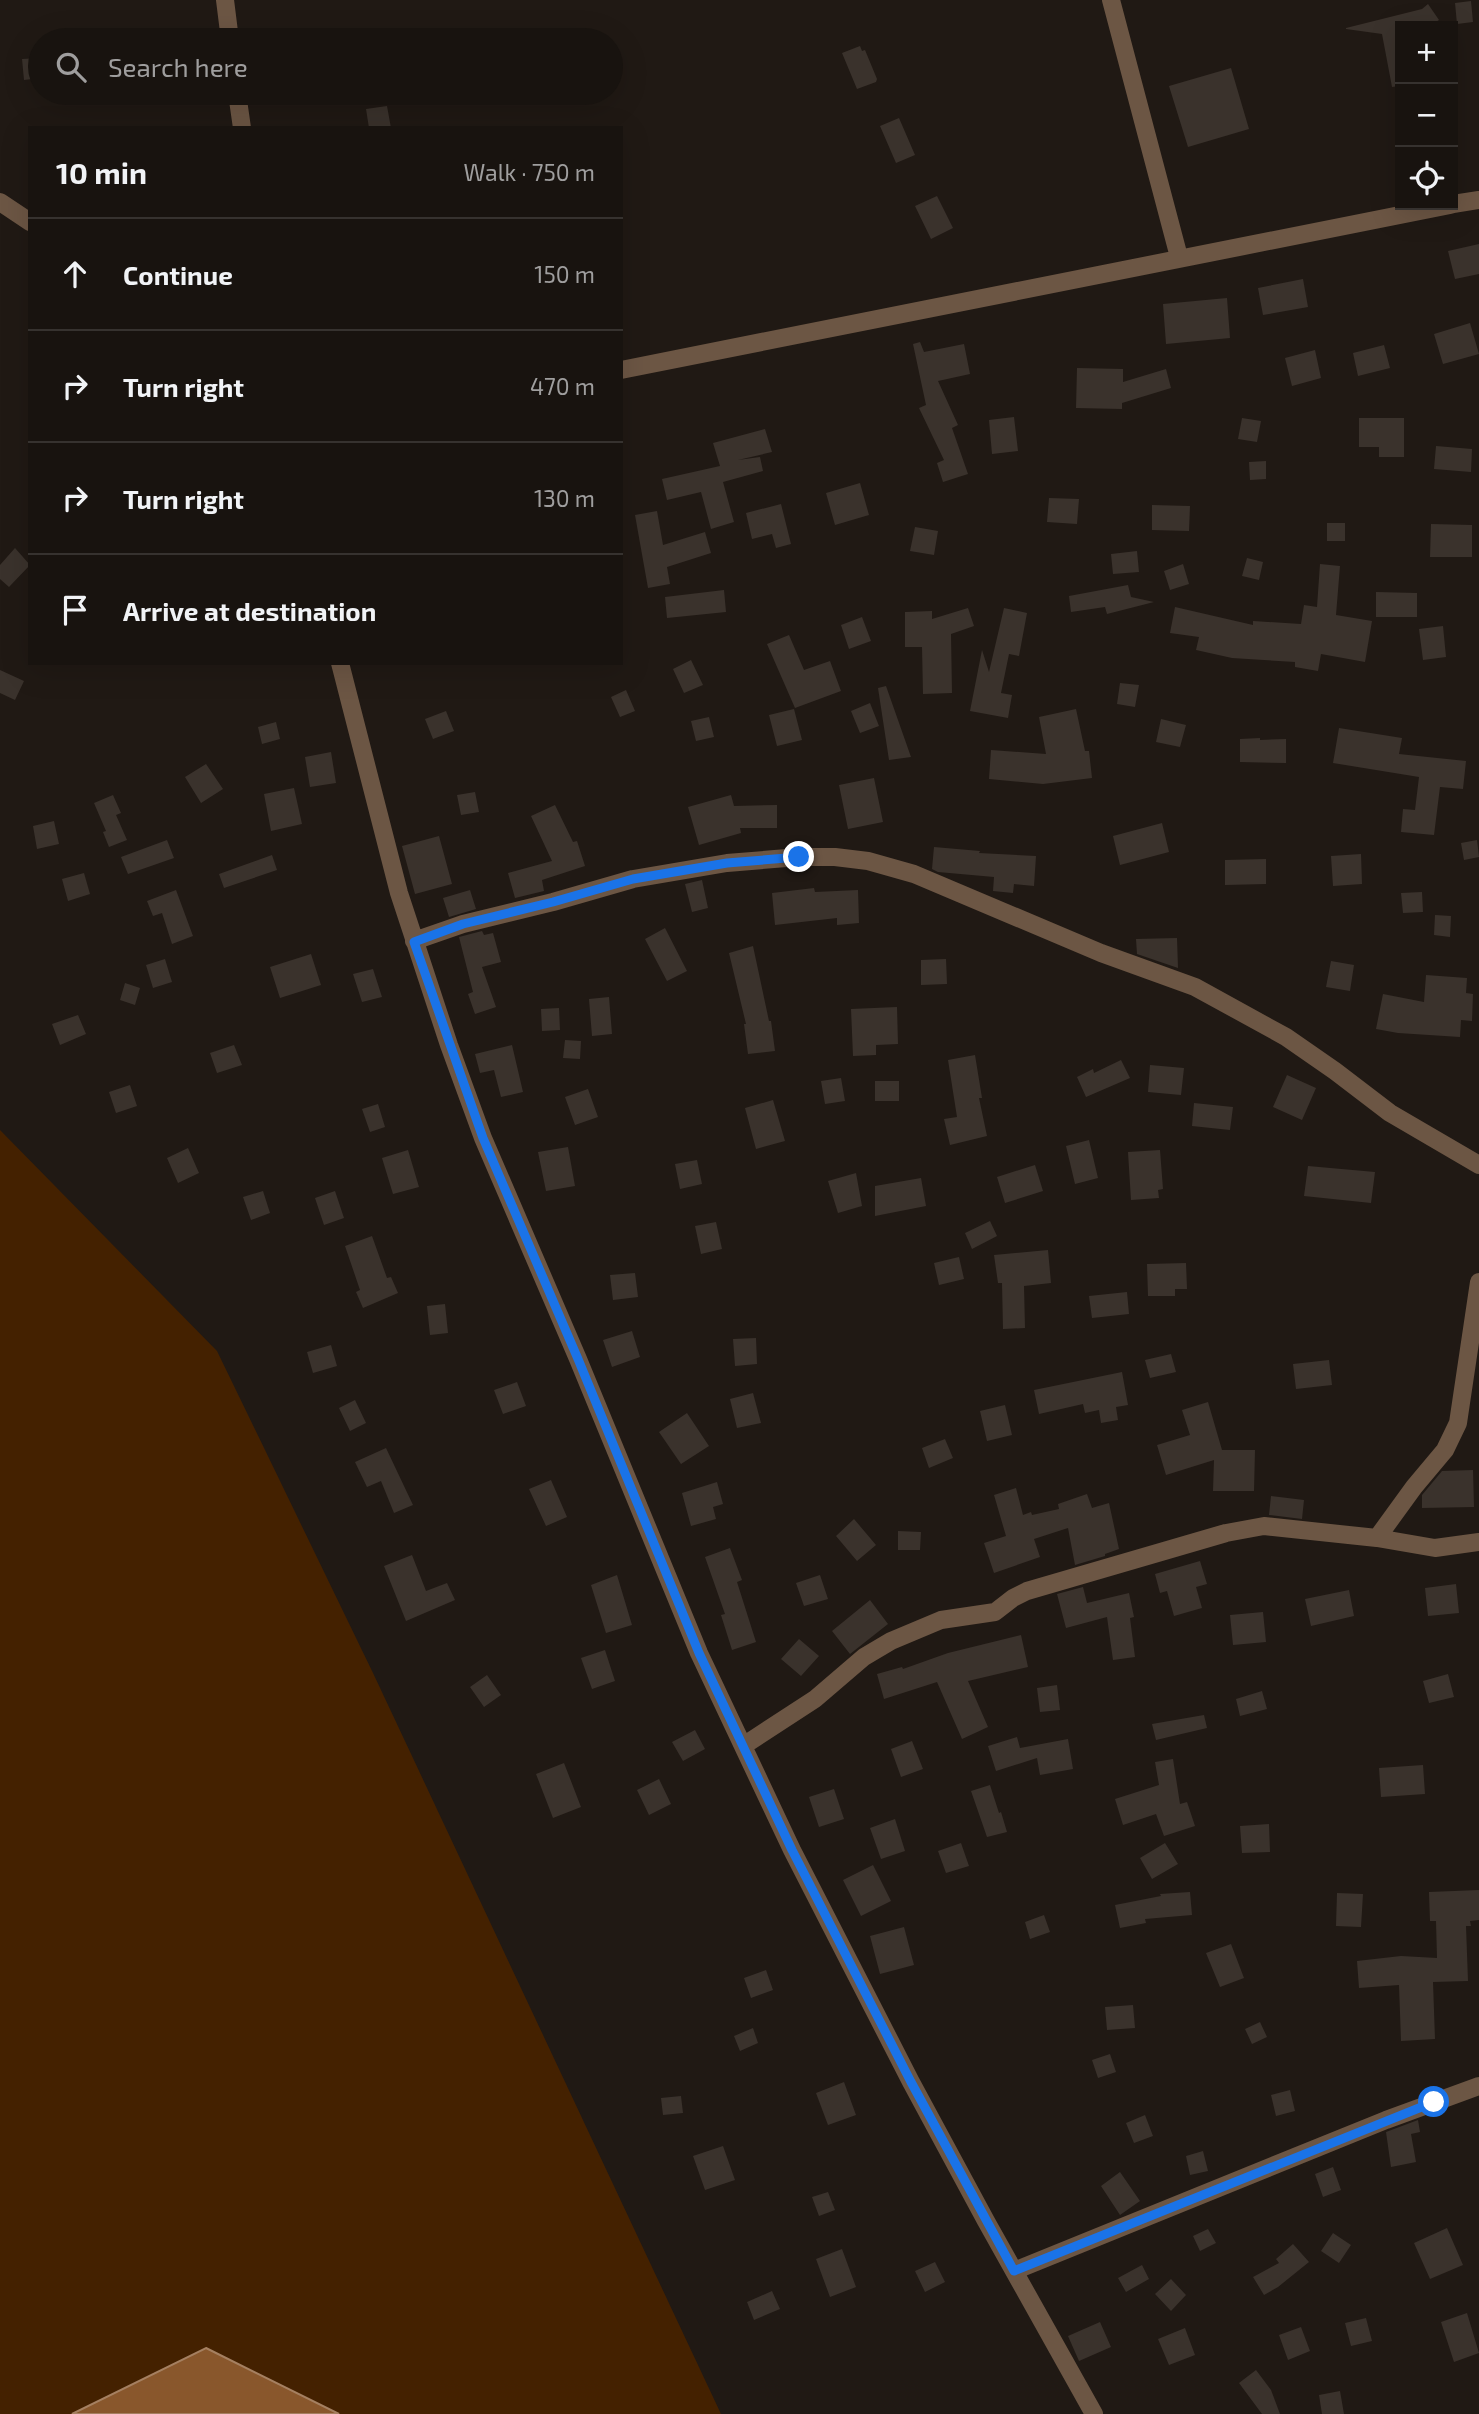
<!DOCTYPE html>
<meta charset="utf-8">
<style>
body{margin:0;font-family:"Exo 2",sans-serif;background:#25201d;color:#f1f3f6}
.controls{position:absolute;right:21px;top:21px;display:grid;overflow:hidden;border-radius:0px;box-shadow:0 7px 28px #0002}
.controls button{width:63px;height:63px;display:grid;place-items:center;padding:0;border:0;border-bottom:2px solid #36322f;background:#18130f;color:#f1f3f6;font:35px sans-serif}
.stop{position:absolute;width:21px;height:21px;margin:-16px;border:5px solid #1a73e8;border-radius:50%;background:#fff}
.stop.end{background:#1a73e8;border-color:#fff;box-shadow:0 2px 7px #0008}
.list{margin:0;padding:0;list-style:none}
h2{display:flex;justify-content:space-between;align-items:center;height:91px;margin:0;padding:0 28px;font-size:30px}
h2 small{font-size:23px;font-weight:400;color:#9f9e9e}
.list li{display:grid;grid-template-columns:46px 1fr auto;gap:21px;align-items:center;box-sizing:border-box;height:112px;padding:0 28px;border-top:2px solid #36322f}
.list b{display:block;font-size:26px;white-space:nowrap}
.list em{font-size:23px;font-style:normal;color:#9f9e9e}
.icon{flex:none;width:38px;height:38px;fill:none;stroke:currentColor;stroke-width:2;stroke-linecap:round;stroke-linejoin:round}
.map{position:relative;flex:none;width:1479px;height:2414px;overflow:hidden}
.search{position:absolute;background:#18130f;box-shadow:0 7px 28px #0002;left:28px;top:28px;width:595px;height:77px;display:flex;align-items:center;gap:18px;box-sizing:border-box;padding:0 24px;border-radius:38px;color:#9f9e9e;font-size:26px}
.panel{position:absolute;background:#18130f;box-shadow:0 7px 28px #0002;left:28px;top:126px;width:595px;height:539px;border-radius:0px}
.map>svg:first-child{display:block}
</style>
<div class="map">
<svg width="1479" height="2414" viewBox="0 0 1479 2414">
<rect width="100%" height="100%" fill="#201914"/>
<path fill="#442100" d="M0,1130L217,1351L373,1673L721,2414H339L206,2349L72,2414H0Z"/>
<path fill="#89572c" stroke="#a58061" stroke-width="2" d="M206,2348L339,2414H72Z"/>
<path fill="#3a322c" d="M1471,1L1473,22L1457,24L1455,3Z
M1428,4L1439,20L1430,26H1400V86L1392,87L1382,34L1346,29V28L1422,9Z
M860,46L862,51L865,50L877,79L876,82L857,89L842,53Z
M40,58V78L24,80L22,59Z
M1231,68L1249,129L1188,147L1169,86Z
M387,106L391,128H369L366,109Z
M899,118L915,155L896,163L880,126Z
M937,196L953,228L931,239L915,206Z
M1479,244V274L1455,279L1448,251Z
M1303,279L1308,307L1263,315L1258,288Z
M1227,298L1230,338L1166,344L1163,304Z
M1470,323L1479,354L1443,364L1434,334Z
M920,342L924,352L964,344L970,374L938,381L958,425L952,428L968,474L943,482L937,463L944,460L919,408L926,405L913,344Z
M1384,345L1390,368L1358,376L1353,353Z
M1315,350L1321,378L1292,386L1285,358Z
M1077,368L1123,369V382L1166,369L1171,388L1122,403V409L1076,408Z
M1014,417L1018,451L992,454L989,420Z
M1242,418L1261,421L1257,442L1238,439Z
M1359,418H1404V457H1379V447H1359Z
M765,429L772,452L738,460L760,457L763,471L723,482L734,522L711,529L701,492L667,500L662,479L720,466L713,443Z
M1436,446L1472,449L1471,472L1434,469Z
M1266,461V479L1250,480L1249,462Z
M860,483L869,515L835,525L826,493Z
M1049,498L1079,499L1077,524L1047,522Z
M781,504L791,544L776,548L772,534L752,539L746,513Z
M1152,505L1190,506L1189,531L1152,530Z
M657,511L663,545L705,532L711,553L667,567L670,584L648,588L635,515Z
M1327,523H1345V541H1327Z
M1431,524L1472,525V557H1430Z
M915,527L938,531L934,555L910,551Z
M15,548L30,565L9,587L0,579V565Z
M1137,551L1139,572L1113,574L1111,554Z
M1247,558L1263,562L1259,580L1242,576Z
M1183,564L1189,584L1170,590L1164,571Z
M1320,564L1340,566L1336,615L1372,621L1365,662L1321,654L1318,671L1295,667V662L1232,658L1196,650L1199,637L1170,633L1175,607L1253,625V621L1301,624L1304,605L1317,607Z
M1128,585L1131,597L1154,602L1107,614L1105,607L1071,612L1069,596Z
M724,590L726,612L667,618L665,597Z
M1376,592L1417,593V617H1376Z
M968,608L974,626L951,634L952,693L923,694L922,647H905V612L932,611V619Z
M1004,608L1027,613L1019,656L1009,654L1001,693L1012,695L1008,718L970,711L982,650L989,672Z
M862,617L871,641L849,649L841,625Z
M1443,626L1446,657L1423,660L1419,629Z
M789,635L804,670L830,661L841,691L795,708L767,644Z
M691,660L703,685L684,693L673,669Z
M0,670L24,681L15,700L0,693Z
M1120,683L1139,685L1135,707L1117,704Z
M886,686L911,757L889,760L878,688Z
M626,690L635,711L620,717L611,697Z
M870,703L879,726L860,733L851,711Z
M794,709L802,740L777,746L769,715Z
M1076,709L1085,751H1089L1092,778L1043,784L989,779L991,750L1046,754L1039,717Z
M446,711L454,731L433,739L425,719Z
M709,717L714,737L696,741L691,721Z
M1161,719L1186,725L1180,747L1156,742Z
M276,722L280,739L262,744L258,727Z
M1339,728L1402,738L1399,754L1466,761L1463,789L1440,787L1434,835L1401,832L1403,809L1415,810L1419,777L1333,763Z
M1260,738V740L1286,739V763L1240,762V739Z
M331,752L336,783L310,787L305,757Z
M206,764L223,789L201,803L185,777Z
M874,778L883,822L848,829L839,785Z
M294,788L302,824L271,831L264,794Z
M475,792L479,812L461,815L457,795Z
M113,795L121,813L116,815L127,840L109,847L103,832L106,831L94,803Z
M731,795L734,806L777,805V828H740L741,833L699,845L688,807Z
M555,805L573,842L577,841L585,866L542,880L544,891L515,898L508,873L552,861L531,816Z
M54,821L59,844L37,849L33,826Z
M1162,823L1169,852L1120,865L1113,836Z
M439,836L452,884L415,894L402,846Z
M167,840L174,858L128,874L121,857Z
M1477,840L1479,857L1464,860L1461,843Z
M934,847L980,851L979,853L1036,856L1034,886L1014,884L1013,893L993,891L994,877L938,872L932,869Z
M1361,854L1362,884L1333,886L1331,856Z
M272,855L277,870L224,888L219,874Z
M1266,859V884L1225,885V860Z
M84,873L90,894L68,901L62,879Z
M702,880L708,908L692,912L685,884Z
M814,888L815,892L858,890L859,923L837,925V918L775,925L772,893Z
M176,890L193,936L172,944L162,913L153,916L147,901Z
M470,890L476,909L449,917L443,898Z
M1422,892L1423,912L1403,913L1401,893Z
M1435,915L1451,916L1450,937L1434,935Z
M665,928L687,971L667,981L645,939Z
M482,931L484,935L493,933L501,962L482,967L496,1007L475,1014L468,994L473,992L459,937Z
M1177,938L1178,968L1137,954L1136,939Z
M753,946L769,1021H771L775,1051L748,1054L744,1024H746L729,953Z
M311,954L321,985L280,998L270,967Z
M165,959L172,982L153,988L146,965Z
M946,959L947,984L921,985V960Z
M1331,961L1354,965L1350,991L1326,987Z
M373,969L382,997L362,1002L353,974Z
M1426,975L1467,978L1466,993L1473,994L1472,1021L1461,1020L1460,1037L1398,1033L1376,1029L1383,994L1424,1002Z
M125,983L140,988L135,1005L120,1000Z
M609,997L612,1034L592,1036L589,999Z
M897,1007L898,1044L876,1045V1055L853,1056L851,1009Z
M559,1008L560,1030L542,1031L541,1009Z
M78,1015L86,1034L60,1045L52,1024Z
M565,1040L581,1041L580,1059L563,1058Z
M234,1045L242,1065L217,1073L210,1053Z
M512,1045L523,1092L501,1097L494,1070L480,1073L475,1054Z
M975,1055L982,1098H979L987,1136L950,1145L944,1119L957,1117L948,1060Z
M1121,1060L1130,1078L1086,1097L1077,1077L1093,1069L1094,1073Z
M1150,1065L1184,1068L1181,1095L1148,1092Z
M1287,1075L1316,1088L1302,1120L1273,1107Z
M841,1078L845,1101L825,1104L821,1081Z
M875,1081H899V1101H875Z
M130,1085L137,1106L116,1113L109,1092Z
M588,1089L598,1117L575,1125L565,1097Z
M773,1100L785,1141L756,1149L745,1108Z
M1194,1103L1233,1107L1230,1130L1192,1126Z
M378,1104L385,1127L370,1132L362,1109Z
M1089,1140L1098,1178L1075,1184L1066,1146Z
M568,1147L575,1186L546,1191L538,1152Z
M188,1148L199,1173L178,1183L167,1158Z
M408,1150L419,1187L393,1194L382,1158Z
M1160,1150L1163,1189L1158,1190L1159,1198L1131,1200L1128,1152Z
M697,1160L702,1184L680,1189L675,1164Z
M1035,1165L1043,1191L1005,1203L997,1177Z
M1308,1166L1375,1172L1371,1203L1304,1196Z
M856,1173L862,1206L838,1213L828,1181Z
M921,1178L926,1206L875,1216V1186Z
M263,1191L270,1213L251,1220L243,1197Z
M335,1191L344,1218L324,1225L315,1198Z
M990,1221L997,1236L972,1249L965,1233Z
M716,1222L722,1249L701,1254L695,1226Z
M372,1236L387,1278L391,1277L398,1293L363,1308L356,1292L360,1290L345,1246Z
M1048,1250L1051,1283L1024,1286L1025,1328L1003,1329L1002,1283H998L994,1255Z
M959,1257L964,1279L939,1285L934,1263Z
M1186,1263L1187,1289H1175V1296H1148L1147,1264Z
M635,1273L638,1297L613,1300L610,1275Z
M1127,1292L1129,1314L1092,1318L1089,1296Z
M445,1304L448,1333L430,1335L427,1306Z
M632,1331L640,1357L612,1367L603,1340Z
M756,1338L757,1364L735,1366L733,1339Z
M331,1345L337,1366L313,1373L307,1352Z
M1171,1354L1176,1372L1150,1378L1145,1360Z
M1329,1360L1332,1385L1296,1389L1293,1364Z
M1122,1372L1128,1405L1116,1407L1118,1420L1101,1423L1099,1410L1085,1413L1083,1404L1039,1414L1034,1390Z
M517,1382L526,1406L503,1414L494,1390Z
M753,1393L761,1423L737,1428L730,1399Z
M355,1400L366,1423L350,1431L339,1408Z
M1208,1402L1222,1450H1255L1254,1491H1213L1214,1460L1166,1475L1157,1445L1190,1435L1182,1410Z
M1005,1405L1012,1435L987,1441L980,1411Z
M687,1413L709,1446L681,1464L659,1432Z
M945,1439L953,1458L929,1468L922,1448Z
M386,1448L413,1505L394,1513L381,1481L367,1487L355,1462Z
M1473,1470L1474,1507L1422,1508V1495L1442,1471Z
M551,1480L567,1517L546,1526L529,1489Z
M717,1482L723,1504L713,1507L716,1519L691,1526L682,1493Z
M1016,1488L1023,1515L1031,1512L1032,1515L1059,1509L1058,1504L1087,1494L1092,1508L1109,1503L1119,1549L1105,1554V1556L1075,1565L1068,1528L1034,1539L1040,1557L994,1573L984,1543L1006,1536L994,1495Z
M1271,1496L1304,1500L1302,1519L1269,1515Z
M854,1519L876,1545L857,1561L836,1536Z
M898,1531L921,1532L920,1550H898Z
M730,1548L742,1580L737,1582L756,1642L732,1650L721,1615L725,1614L705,1557Z
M412,1555L426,1591L447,1583L455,1600L406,1621L384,1566Z
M1200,1561L1207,1584L1196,1587L1202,1608L1174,1616L1167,1591L1160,1593L1155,1574Z
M617,1575L632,1625L606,1633L591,1585Z
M820,1575L828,1599L804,1606L796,1583Z
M1456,1584L1459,1613L1428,1616L1425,1588Z
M1083,1587L1087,1603L1129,1593L1134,1617L1130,1618L1135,1657L1113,1660L1107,1617L1066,1628L1057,1594Z
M1349,1590L1354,1616L1311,1626L1305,1599Z
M870,1600L888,1624L850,1654L832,1631Z
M1263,1612L1266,1642L1233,1645L1230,1615Z
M1021,1635L1028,1667L968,1681L988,1727L962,1739L937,1682L884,1699L877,1674L902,1667L903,1669L948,1653Z
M799,1639L819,1656L801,1676L781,1659Z
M605,1650L615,1681L592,1689L581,1658Z
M1448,1674L1454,1697L1429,1703L1423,1681Z
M487,1675L501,1695L484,1707L470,1687Z
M1057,1685L1060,1710L1040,1712L1037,1688Z
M1262,1691L1267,1709L1240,1716L1236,1699Z
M1204,1715L1207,1728L1156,1740L1152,1724Z
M695,1730L705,1749L683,1761L672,1742Z
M1017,1737L1020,1748L1068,1739L1073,1769L1040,1775L1037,1758L996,1771L988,1746Z
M912,1741L923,1769L901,1777L891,1749Z
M1173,1759L1180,1804L1187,1802L1195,1826L1164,1836L1156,1814L1123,1825L1115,1799L1159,1785L1155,1762Z
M564,1763L581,1807L553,1818L536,1774Z
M1423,1765L1425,1794L1381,1797L1379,1768Z
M659,1779L671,1804L649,1815L637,1790Z
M990,1785L999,1813L1001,1812L1007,1832L987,1837L971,1791Z
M834,1789L844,1819L819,1827L809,1797Z
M895,1819L905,1851L881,1859L870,1828Z
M1269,1824L1270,1852L1242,1853L1240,1826Z
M961,1843L969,1866L946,1873L938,1851Z
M1165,1843L1178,1864L1152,1879L1140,1858Z
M873,1865L891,1901L861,1916L843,1880Z
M1479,1890V1920L1470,1921L1471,1926H1466L1468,1981L1433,1982L1435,2039L1401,2041L1399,1985L1359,1988L1357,1961L1401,1956L1437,1958L1436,1921H1430L1429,1892Z
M1190,1892L1192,1915L1145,1919L1146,1923L1120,1928L1115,1905L1161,1896L1160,1894Z
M1337,1893L1363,1894L1361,1927L1336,1926Z
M1044,1915L1050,1932L1030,1939L1025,1922Z
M904,1927L914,1965L880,1974L870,1936Z
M1231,1944L1244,1978L1220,1987L1206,1953Z
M766,1970L773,1990L751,1998L744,1978Z
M1133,2005L1135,2028L1107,2030L1105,2007Z
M1260,2022L1267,2037L1252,2044L1245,2029Z
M753,2028L758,2043L740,2051L734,2036Z
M1110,2054L1116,2072L1098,2078L1092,2060Z
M844,2082L856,2115L828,2125L816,2093Z
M1290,2090L1295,2111L1276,2116L1271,2095Z
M681,2096L683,2113L663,2115L661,2098Z
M1145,2115L1153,2136L1134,2143L1126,2123Z
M1418,2120L1420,2132L1411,2134L1416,2162L1391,2167L1386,2132Z
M723,2146L735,2180L705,2190L693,2156Z
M1203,2151L1208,2171L1190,2175L1186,2156Z
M1333,2167L1341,2190L1323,2197L1315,2174Z
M1120,2172L1140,2201L1120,2215L1101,2186Z
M828,2192L835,2210L819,2216L812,2197Z
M1447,2228L1463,2265L1430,2279L1414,2243Z
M1208,2229L1216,2243L1200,2251L1193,2236Z
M1333,2233L1351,2245L1339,2263L1321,2251Z
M1293,2244L1309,2262L1278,2287L1264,2295L1253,2277L1279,2263L1276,2259Z
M842,2249L856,2287L830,2297L816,2259Z
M935,2262L945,2282L925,2292L915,2271Z
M1142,2265L1149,2279L1126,2292L1118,2278Z
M1171,2279L1186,2295L1171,2311L1155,2294Z
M772,2291L780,2309L754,2320L747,2302Z
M1467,2313L1479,2353L1454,2362L1441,2322Z
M1366,2318L1372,2341L1351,2346L1345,2323Z
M1100,2322L1111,2347L1079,2361L1068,2336Z
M1301,2327L1310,2351L1288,2360L1279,2335Z
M1185,2328L1195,2355L1169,2365L1158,2339Z
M1256,2370L1271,2390L1280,2414H1262L1239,2383Z
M1340,2391L1344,2414H1322L1319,2395Z"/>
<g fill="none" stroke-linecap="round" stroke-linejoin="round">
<path stroke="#6c5644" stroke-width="18" d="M225,0L230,40
M1111,0L1179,257
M237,93L242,128
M0,202L30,222
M1453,204L1479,200
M621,370L1450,205
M340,663L399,893L449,1045L483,1138L578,1359L699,1653L792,1850L911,2082L986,2221L1094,2414
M414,941L463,924L553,902L633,879L727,863L799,857H835L868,861L914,874L1101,953L1195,987L1286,1037L1335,1071L1390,1113L1479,1165
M1377,1538L1414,1487L1445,1450L1458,1423L1479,1282
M743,1746L815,1699L864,1657L891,1641L941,1620L995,1612L1013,1598L1027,1591L1226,1533L1264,1526L1377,1538L1435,1548L1479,1542
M1014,2271L1386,2120L1479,2086"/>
</g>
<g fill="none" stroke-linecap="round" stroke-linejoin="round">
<path stroke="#1a73e8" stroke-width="9" d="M799,857L727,863L633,879L553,902L463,924L414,942L483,1138L578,1359L699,1653L792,1850L911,2082L1014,2271L1434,2102"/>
</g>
</svg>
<div class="controls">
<button>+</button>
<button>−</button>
<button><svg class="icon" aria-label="locate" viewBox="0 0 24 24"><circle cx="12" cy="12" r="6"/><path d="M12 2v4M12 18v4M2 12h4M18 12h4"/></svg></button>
</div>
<div class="stop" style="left:1434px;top:2102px"></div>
<div class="stop end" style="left:799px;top:857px"></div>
<div class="search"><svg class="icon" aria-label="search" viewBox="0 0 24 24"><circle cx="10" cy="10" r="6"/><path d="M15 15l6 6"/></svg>Search here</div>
<section class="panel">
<h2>10 min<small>Walk · 750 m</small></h2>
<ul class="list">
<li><svg class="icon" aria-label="ahead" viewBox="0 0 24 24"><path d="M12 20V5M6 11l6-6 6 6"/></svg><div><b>Continue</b></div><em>150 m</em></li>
<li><svg class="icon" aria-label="right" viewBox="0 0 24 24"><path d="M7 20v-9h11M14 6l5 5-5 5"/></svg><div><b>Turn right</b></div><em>470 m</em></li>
<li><svg class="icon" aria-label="right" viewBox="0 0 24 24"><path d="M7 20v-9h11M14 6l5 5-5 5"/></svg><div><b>Turn right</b></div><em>130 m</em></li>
<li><svg class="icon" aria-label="arrive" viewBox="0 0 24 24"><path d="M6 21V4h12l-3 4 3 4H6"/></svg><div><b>Arrive at destination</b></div></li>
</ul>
</section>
</div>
